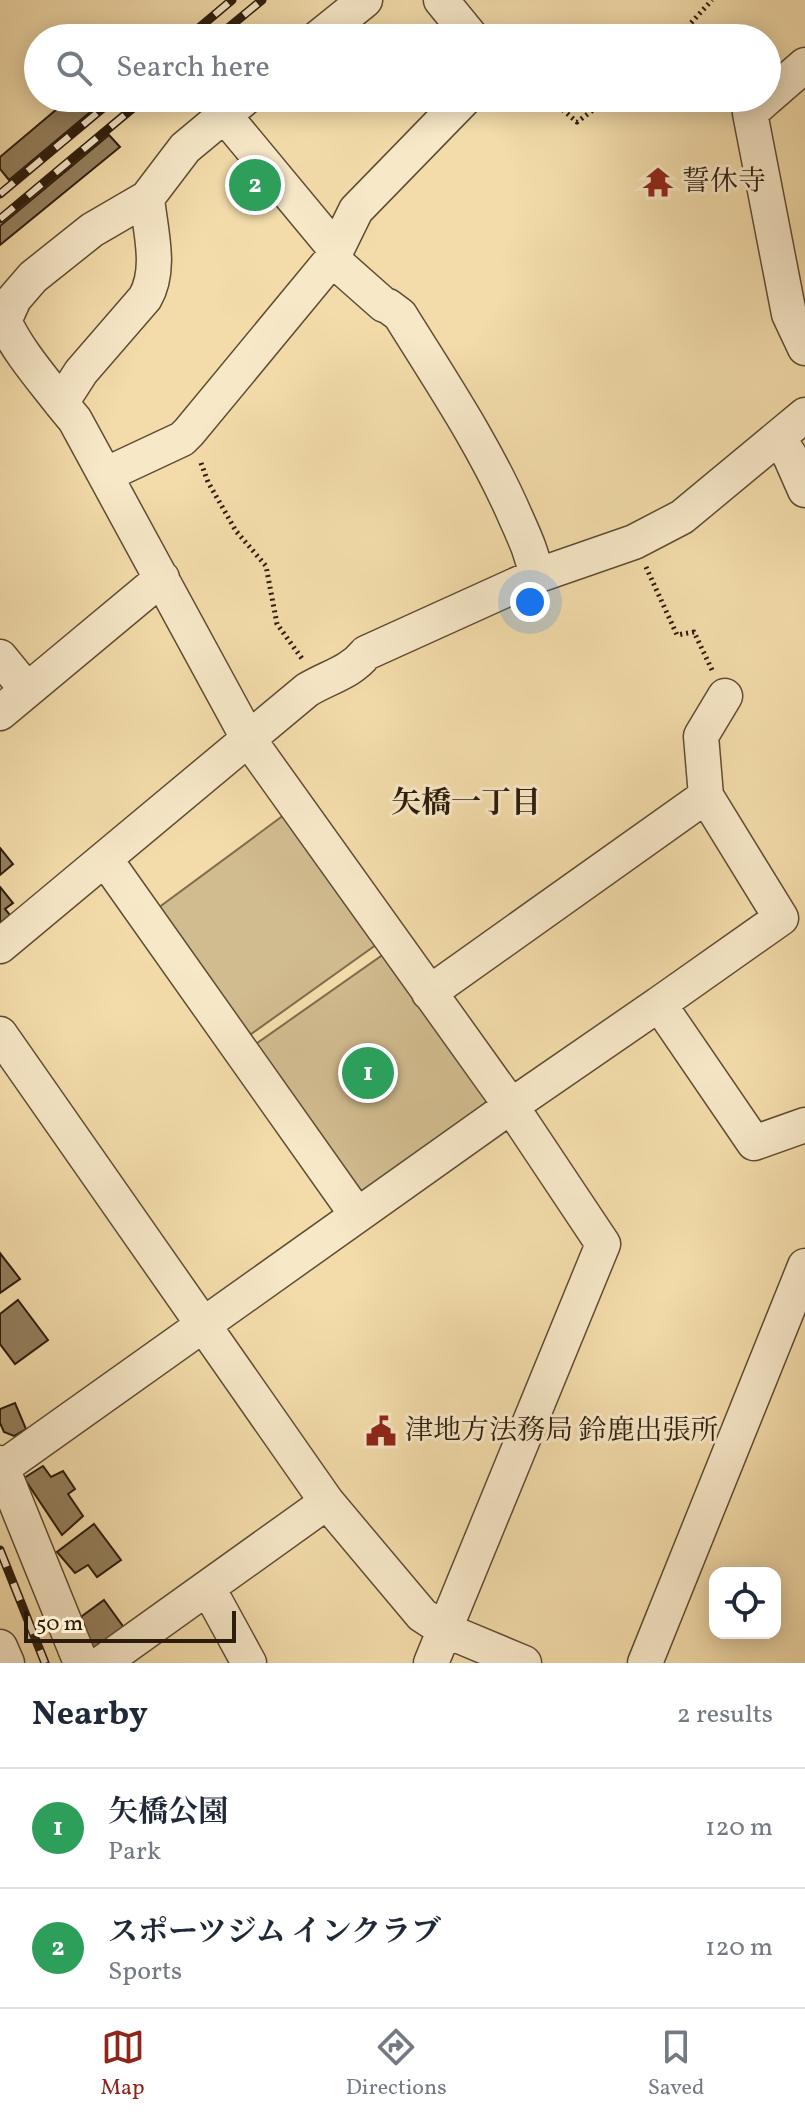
<!DOCTYPE html>
<meta charset="utf-8">
<style>
body{margin:0;font-family:Vollkorn,"Noto Serif JP",serif;background:#f2f2f3;color:#1f2937}
.controls{position:absolute;right:24px;bottom:24px;display:grid;overflow:hidden;border-radius:16px;box-shadow:0 4px 20px #0003}
.controls button{width:72px;height:72px;display:grid;place-items:center;padding:0;border:0;border-bottom:2px solid #e0e1e3;background:#fff;color:#1f2937;font:40px sans-serif}
.scale{position:absolute;left:24px;bottom:20px;width:212px;box-sizing:border-box;padding-left:8px;border:4px solid #2d1d0c;border-top:0;font-size:22px;line-height:28px;white-space:nowrap;color:#2d1d0c;-webkit-text-stroke:6px #f7e8c8;paint-order:stroke}
.you{position:absolute;left:530px;top:602px;width:28px;height:28px;margin:-20px;border:6px solid #fff;border-radius:50%;background:#1a73e8;box-shadow:0 0 0 12px #1a73e833}
.badge{display:grid;place-items:center;width:52px;height:52px;border-radius:50%;background:#8f2418;color:#fff;font-size:26px;font-weight:700}
.pin{position:absolute;translate:-50% -50%;border:4px solid #fff;box-shadow:0 2px 8px #0006}
.list{margin:0;padding:0;list-style:none}
h2{display:flex;justify-content:space-between;align-items:center;height:104px;margin:0;padding:0 32px;font-size:34px}
h2 small{font-size:26px;font-weight:400;color:#747a83}
.list li{display:grid;grid-template-columns:52px 1fr auto;gap:24px;align-items:center;box-sizing:border-box;height:120px;padding:0 32px;border-top:2px solid #e0e1e3}
.list b{display:block;font-size:30px;white-space:nowrap}
.list p{margin:0;font-size:26px;white-space:nowrap;color:#747a83}
.list em{font-size:26px;font-style:normal;color:#747a83}
.icon{flex:none;width:44px;height:44px;fill:none;stroke:currentColor;stroke-width:2;stroke-linecap:round;stroke-linejoin:round}
.map{position:relative;flex:none;width:805px;height:1663px;overflow:hidden}
.search{position:absolute;background:#fff;box-shadow:0 4px 20px #0003;left:24px;right:24px;top:24px;height:88px;display:flex;align-items:center;gap:20px;box-sizing:border-box;padding:0 28px;border-radius:44px;color:#747a83;font-size:30px}
.sheet{height:344px;background:#fff}
nav{display:flex;justify-content:space-around;align-items:center;box-sizing:border-box;height:112px;border-top:2px solid #e0e1e3;background:#fff;font-size:22px;color:#747a83}
nav a{display:grid;justify-items:center;gap:4px}
nav .on{color:#8f2418}
.map>svg:first-child{display:block}
</style>
<div class="map">
<svg width="805" height="1663" viewBox="0 0 805 1663">
<rect width="100%" height="100%" fill="#f3dcaa"/>
<filter id="stains"><feTurbulence type="fractalNoise" baseFrequency=".0025" numOctaves="4"/><feColorMatrix values="0 0 0 0 .2 0 0 0 0 .09 0 0 0 0 .02 0 0 0 .5 -.17"/></filter>
<radialGradient id="worn" r=".72"><stop offset=".6" stop-color="#630" stop-opacity="0"/><stop offset="1" stop-color="#630" stop-opacity=".3"/></radialGradient>
<path fill="#d1bc8f" stroke="#7f6c4e" stroke-width="2" d="M288,812L380,942L247,1037L154,911Z
M384,954L487,1098L482,1114L367,1195L352,1191L250,1048Z"/>
<path fill="#94805e" stroke="#2d1d0c" stroke-width="2" d="M70,98H107L9,180L0,169V157Z
M109,135L120,147L0,245V226Z
M0,848L13,864L0,875Z
M0,887L13,903L5,909L10,915L0,923Z
M0,1253L20,1279L0,1293Z
M18,1300L48,1340L15,1364L0,1344V1314Z
M15,1403L26,1429L14,1436L4,1432L0,1423V1409Z
M43,1466L51,1477L63,1471L75,1489L68,1494L83,1516L62,1535L24,1478Z
M94,1524L121,1560L97,1577L88,1565L75,1573L57,1552Z
M104,1600L125,1629L95,1652L74,1622Z"/>
<g fill="none" stroke-linecap="round" stroke-linejoin="round">
<g stroke="#5e4d34" stroke-width="37">
<path id="minor" d="M441,0L472,38
M318,38L365,0
M245,98L185,148L147,198C150,230 162,269 145,298L81,372L61,403L75,420L249,740L511,1106L603,1244L431,1663
M767,98L750,113L789,314L805,348
M767,98L805,65
M224,115L336,250
M332,259L384,305L388,306L400,315C441,381 485,446 516,518C525,538 533,555 536,576
M61,403C40,376 18,351 4,321L14,299L33,277L92,230L147,198
M778,438L790,456L805,490
M105,475L182,439L189,432L332,259L356,210L465,98
M0,657L27,690
M0,713L162,578
M706,796L701,736L725,696
M105,859L357,1215
M0,946L307,690C328,677 350,673 366,653L536,576L634,542L682,517L805,415
M429,993L706,796L781,918L659,1004
M0,1034L327,1502L422,1615L445,1630L524,1663
M0,1463L81,1663
M2,1468L511,1106L659,1004L754,1143L805,1125
M208,1588L249,1663
M0,1647L7,1663
M102,1663L327,1502
M645,1663L805,1266"/>
</g>
<path stroke="#2d1d0c" stroke-width="5" stroke-dasharray="2 4" stroke-linecap="butt" d="M679,36L712,0
M549,98L577,122L609,98
M201,463L208,482L236,531L266,566L277,624L303,660
M646,567L677,635L694,632L712,670"/>
<use href="#minor" stroke="#f7e8c8" stroke-width="34"/>
<g stroke="#2d1d0c" stroke-width="9">
<path id="rail" d="M187,38L232,0
M216,38L262,0
M0,194L115,98
M0,219L145,98
M0,1550L45,1663"/>
</g>
<use href="#rail" stroke="#f7e8c8" stroke-width="6" stroke-dasharray="18" stroke-linecap="butt"/>
</g>
<defs>
<g id="temple-bare" transform="scale(2.4)"><path d="M0-6L5-2H3V0L6.5 2.5H4V6H1.5V3h-3V6H-4V2.5H-6.5L-3 0V-2H-5Z" fill="#8f2418" stroke="#f7e8c8" stroke-width="2.5" paint-order="stroke"/></g>
<g id="civic-bare" transform="scale(2.4)"><path d="M-.6-6.5H3V-4.5H.6V-3L4-1V1h2V6H-6V1h2V-1L-.6-3ZM-1.2 2.5V6h2.4V2.5Z" fill="#8f2418" stroke="#f7e8c8" stroke-width="2.5" paint-order="stroke"/></g>
</defs>
<g fill-rule="evenodd">
<use href="#temple-bare" x="658" y="182"/>
<use href="#civic-bare" x="381" y="1431"/>
</g>
<g text-anchor="middle" dominant-baseline="central" stroke-width="6" stroke-linejoin="round" paint-order="stroke">
<g font-size="28" fill="#2d1d0c" stroke="#f7e8c8" text-anchor="start">
<text x="682" y="182">誓休寺</text>
<text x="405" y="1431">津地方法務局 鈴鹿出張所</text>
</g>
<g font-size="30" font-weight="bold" fill="#2d1d0c" stroke="#f7e8c8">
<text x="466" y="804">矢橋一丁目</text>
</g>
</g>
<rect width="100%" height="100%" filter="url(#stains)"/>
<rect width="100%" height="100%" fill="url(#worn)"/>
</svg>
<div class="controls">
<button><svg class="icon" aria-label="locate" viewBox="0 0 24 24"><circle cx="12" cy="12" r="6"/><path d="M12 2v4M12 18v4M2 12h4M18 12h4"/></svg></button>
</div>
<div class="scale">50 m</div>
<div class="you"></div>
<div class="pin badge" style="left:368px;top:1073px;background:#2e9e5b">1</div>
<div class="pin badge" style="left:255px;top:185px;background:#2e9e5b">2</div>
<div class="search"><svg class="icon" aria-label="search" viewBox="0 0 24 24"><circle cx="10" cy="10" r="6"/><path d="M15 15l6 6"/></svg>Search here</div>
</div>
<section class="sheet">
<h2>Nearby<small>2 results</small></h2>
<ul class="list">
<li><span class="badge" style="background:#2e9e5b">1</span><div><b>矢橋公園</b><p>Park</p></div><em>120 m</em></li>
<li><span class="badge" style="background:#2e9e5b">2</span><div><b>スポーツジム インクラブ</b><p>Sports</p></div><em>120 m</em></li>
</ul>
</section>
<nav>
<a class="on"><svg class="icon" aria-label="map" viewBox="0 0 24 24"><path d="M3 6l6-2 6 2 6-2v14l-6 2-6-2-6 2zM9 4v14M15 6v14"/></svg>Map</a>
<a><svg class="icon" aria-label="directions" viewBox="0 0 24 24"><path d="M12 3l9 9-9 9-9-9zM9 14v-3h6M13 9l2 2-2 2"/></svg>Directions</a>
<a><svg class="icon" aria-label="saved" viewBox="0 0 24 24"><path d="M7 4h10v16l-5-4-5 4z"/></svg>Saved</a>
</nav>
